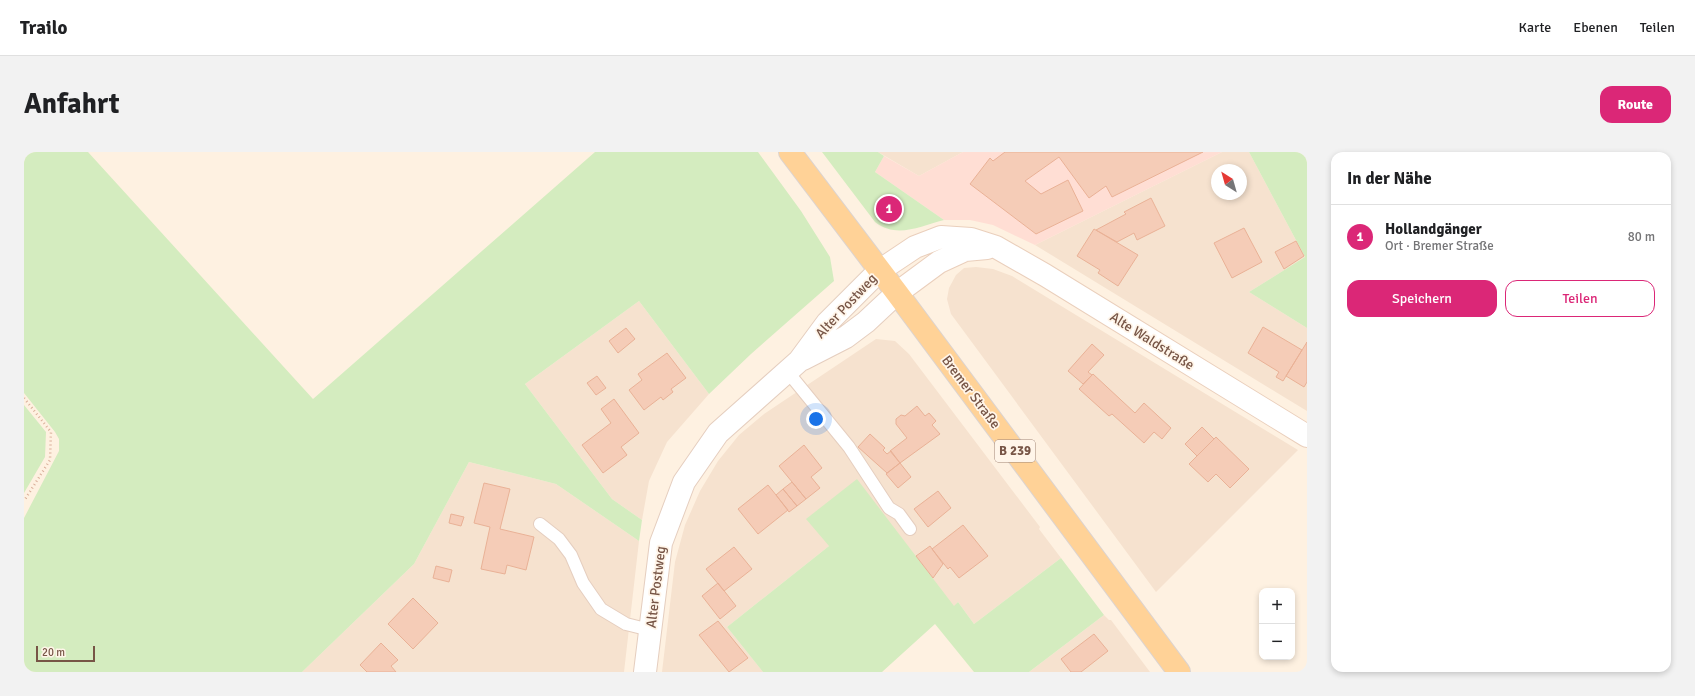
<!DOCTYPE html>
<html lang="de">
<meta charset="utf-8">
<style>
body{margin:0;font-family:Signika,sans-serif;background:#f2f2f2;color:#202124}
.controls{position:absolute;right:12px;bottom:12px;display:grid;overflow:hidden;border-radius:8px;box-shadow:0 2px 6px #0003}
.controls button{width:36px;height:36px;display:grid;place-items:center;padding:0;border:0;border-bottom:1px solid #e0e0e0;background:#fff;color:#202124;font:20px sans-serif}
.compass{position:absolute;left:1187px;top:12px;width:36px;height:36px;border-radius:50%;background:#fff;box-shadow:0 2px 6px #0003;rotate:323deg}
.scale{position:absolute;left:12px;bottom:10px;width:59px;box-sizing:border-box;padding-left:4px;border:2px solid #775546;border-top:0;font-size:11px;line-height:14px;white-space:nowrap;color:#775546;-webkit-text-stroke:3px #fff5e9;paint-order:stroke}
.you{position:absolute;left:792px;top:267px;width:14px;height:14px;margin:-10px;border:3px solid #fff;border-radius:50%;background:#1a73e8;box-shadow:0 0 0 6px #1a73e833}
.badge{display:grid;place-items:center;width:26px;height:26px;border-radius:50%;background:#db2777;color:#fff;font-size:13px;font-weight:700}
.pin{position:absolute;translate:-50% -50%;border:2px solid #fff;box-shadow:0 1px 4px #0006}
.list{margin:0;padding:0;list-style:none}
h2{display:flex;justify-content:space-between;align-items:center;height:52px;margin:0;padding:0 16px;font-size:17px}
h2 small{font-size:13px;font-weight:400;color:#757577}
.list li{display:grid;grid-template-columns:26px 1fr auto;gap:12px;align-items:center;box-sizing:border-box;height:64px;padding:0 16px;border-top:1px solid #e0e0e0}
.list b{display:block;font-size:15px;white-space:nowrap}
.list p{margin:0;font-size:13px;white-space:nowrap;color:#757577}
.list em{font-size:13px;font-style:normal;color:#757577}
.actions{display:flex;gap:8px;padding:12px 16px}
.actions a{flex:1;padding:9px 0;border:1px solid #db2777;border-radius:12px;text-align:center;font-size:14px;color:#db2777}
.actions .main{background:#db2777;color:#fff}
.map{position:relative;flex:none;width:1283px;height:520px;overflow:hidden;border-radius:12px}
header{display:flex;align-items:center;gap:24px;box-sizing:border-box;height:56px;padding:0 20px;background:#fff;border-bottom:1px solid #e0e0e0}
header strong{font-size:19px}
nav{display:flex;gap:22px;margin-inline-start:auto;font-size:14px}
.intro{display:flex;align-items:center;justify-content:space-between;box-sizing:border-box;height:96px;padding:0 24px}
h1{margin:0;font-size:28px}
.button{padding:10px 18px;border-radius:12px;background:#db2777;color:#fff;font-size:14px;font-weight:700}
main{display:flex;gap:24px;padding:0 24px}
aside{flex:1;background:#fff;border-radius:12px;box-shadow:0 2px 6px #0003}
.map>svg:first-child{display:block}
</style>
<header>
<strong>Trailo</strong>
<nav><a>Karte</a><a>Ebenen</a><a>Teilen</a></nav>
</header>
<div class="intro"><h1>Anfahrt</h1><a class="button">Route</a></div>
<main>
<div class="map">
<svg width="1283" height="520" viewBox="0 0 1283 520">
<rect width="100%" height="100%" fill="#fef1e1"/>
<path fill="#f6e2cf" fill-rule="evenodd" d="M854,0H939L895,24Z
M1198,0H1225L1281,105L1225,140L1283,176V259L1011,93ZM1193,18H1217V42H1193Z
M952,115L969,117L988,124L1274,298L1132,440L927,162L923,147L925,136L932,123L940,116Z
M615,149L685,242L643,290L625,329L618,368L588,347L501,232Z
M852,187L871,189L885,202L1016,375L1015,377L1037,406L950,472L934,450L930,455L805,394L703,475L739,520H638L651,410L661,373L676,339L694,309L715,283L740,262Z
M445,310L532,332L615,389L600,520H278L390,412Z
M1080,463L1085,468H1087L1126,520H1005Z"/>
<path fill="#ffded4" d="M939,0H1198L1011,93L969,73L946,68H920L851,20L860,4L895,24Z"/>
<path fill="#d4ecbf" d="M0,0H64L289,247L571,0H734L777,59L806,105L810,129L727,202L685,242L615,149L501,232L588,347L618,368L615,389L532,332L445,310L390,412L278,520H0V366L35,299V287L31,280L0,241Z
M798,0H854L860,4L851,20L920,68C896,74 873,87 851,70Z
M1225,0H1283V176L1225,140L1281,105Z
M0,253L22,280L21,305L0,341Z
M833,327L930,454L934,450L950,472L1037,406L1080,463L1005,520H950L911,472L858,520H739L703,475L805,394L782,367Z"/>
<path fill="#f5ccb7" stroke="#e9b196" d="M981,0H1179L1088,45L1082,34L1065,46L1035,5L1001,29L1017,42L1044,28L1059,59L1012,82L946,32L966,6L969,9Z
M1127,46L1141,74L1113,88L1110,81L1093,90L1072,78L1102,62L1100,60Z
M1220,76L1238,110L1208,126L1190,91Z
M1070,77L1114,103L1094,134L1074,121L1076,118L1053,104Z
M1272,89L1280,104L1260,117L1251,100Z
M1239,175L1278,198L1259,229L1252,225L1255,220L1224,201Z
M602,176L611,187L594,201L585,189Z
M1283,190V230L1280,235L1262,224Z
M1068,192L1080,203L1064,220L1068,223L1059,232L1044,219Z
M643,201L662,226L647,237L649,240L639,248L637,245L620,258L605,238L618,228L614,222Z
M1069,222L1111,261L1120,251L1147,276L1138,287L1130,280L1120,291L1088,262L1085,264L1055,237Z
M573,224L582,236L572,243L563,231Z
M590,247L615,281L597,295L603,303L579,321L558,293L587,271L577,257Z
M893,254L901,264L905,261L912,269L908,273L916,282L876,311L866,299L883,286L872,272V267L877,263L881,264Z
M1178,275L1190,287L1173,304L1161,292Z
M846,282L861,296L859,298L863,302L867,299L876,311L863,321L834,295Z
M1192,285L1225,317L1206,336L1192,322L1184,330L1165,312Z
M780,293L798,316L787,325L796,336L782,347L755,314Z
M876,311L887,325L874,336L862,322Z
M768,330L782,347L773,354L759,337Z
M460,331L486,337L476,377L510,385L502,418L483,413L481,422L457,417L466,375L450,371Z
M744,333L764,358L734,382L714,357Z
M759,337L773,354L765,360L752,343Z
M914,339L927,356L904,375L890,357Z
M427,362L440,365L437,374L425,371Z
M939,373L964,404L935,426L926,415L924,417L908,397Z
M906,394L919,412L909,426L892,404Z
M710,395L728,417L700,439L682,417Z
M412,414L428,418L425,430L409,426Z
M694,431L712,454L696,467L678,444Z
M389,446L414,471L389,497L364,472Z
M694,469L724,506L705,520L675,483Z
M1070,482L1084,499L1057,520H1047L1037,507Z
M357,491L374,508L367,514L372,520H343L336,513Z"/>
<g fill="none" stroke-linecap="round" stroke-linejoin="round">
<g stroke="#e5cebf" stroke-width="14">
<path id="lane" d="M763,219L825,295L865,356L875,362L886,377
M516,372L535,387L547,403L559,431L577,457L602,472L626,478"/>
</g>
<g stroke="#e5cebf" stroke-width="24">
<path id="street" d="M779,207L822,185L842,170L873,141
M621,520L637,391L660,330L694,281L775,209L803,171L855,119"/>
</g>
<g stroke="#eacfbc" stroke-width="24">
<path id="secondary" d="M855,119L891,95L917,85L947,87L972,95L1021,123L1283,284
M873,141L915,110L941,98L963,96"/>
</g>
<g stroke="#dcd3cf" stroke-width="24">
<path id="primary" d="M766,0L873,141L1155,520"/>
</g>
<path stroke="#daaf9a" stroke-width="2.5" stroke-dasharray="1 3" stroke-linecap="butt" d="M0,246L27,280L26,308L0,349"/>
<use href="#lane" stroke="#fff" stroke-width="12"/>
<use href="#street" stroke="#fff" stroke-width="22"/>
<use href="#secondary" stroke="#fff" stroke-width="22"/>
<use href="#primary" stroke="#ffd297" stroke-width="22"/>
</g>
<g text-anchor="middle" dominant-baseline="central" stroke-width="3.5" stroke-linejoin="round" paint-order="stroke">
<rect fill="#fff5e9" stroke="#a08577" stroke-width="1" x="971" y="288" width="40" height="22" rx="3"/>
<g font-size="13" font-weight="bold" fill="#775546">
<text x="991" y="299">B 239</text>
</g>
<g font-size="14" fill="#775546" stroke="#fff5e9">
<text transform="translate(822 154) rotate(-47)">Alter Postweg</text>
<text transform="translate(1128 189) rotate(32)">Alte Waldstraße</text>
<text transform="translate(947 240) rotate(53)">Bremer Straße</text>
<text transform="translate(632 435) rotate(-83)">Alter Postweg</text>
</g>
</g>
</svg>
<div class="controls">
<button>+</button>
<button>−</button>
</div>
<svg class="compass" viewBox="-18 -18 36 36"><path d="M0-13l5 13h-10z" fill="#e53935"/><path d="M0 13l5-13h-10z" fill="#757577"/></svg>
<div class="scale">20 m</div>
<div class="you"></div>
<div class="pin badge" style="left:865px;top:57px">1</div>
</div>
<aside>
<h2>In der Nähe<small></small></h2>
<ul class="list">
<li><span class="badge">1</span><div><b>Hollandgänger</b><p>Ort · Bremer Straße</p></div><em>80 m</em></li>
</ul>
<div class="actions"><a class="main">Speichern</a><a>Teilen</a></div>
</aside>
</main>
